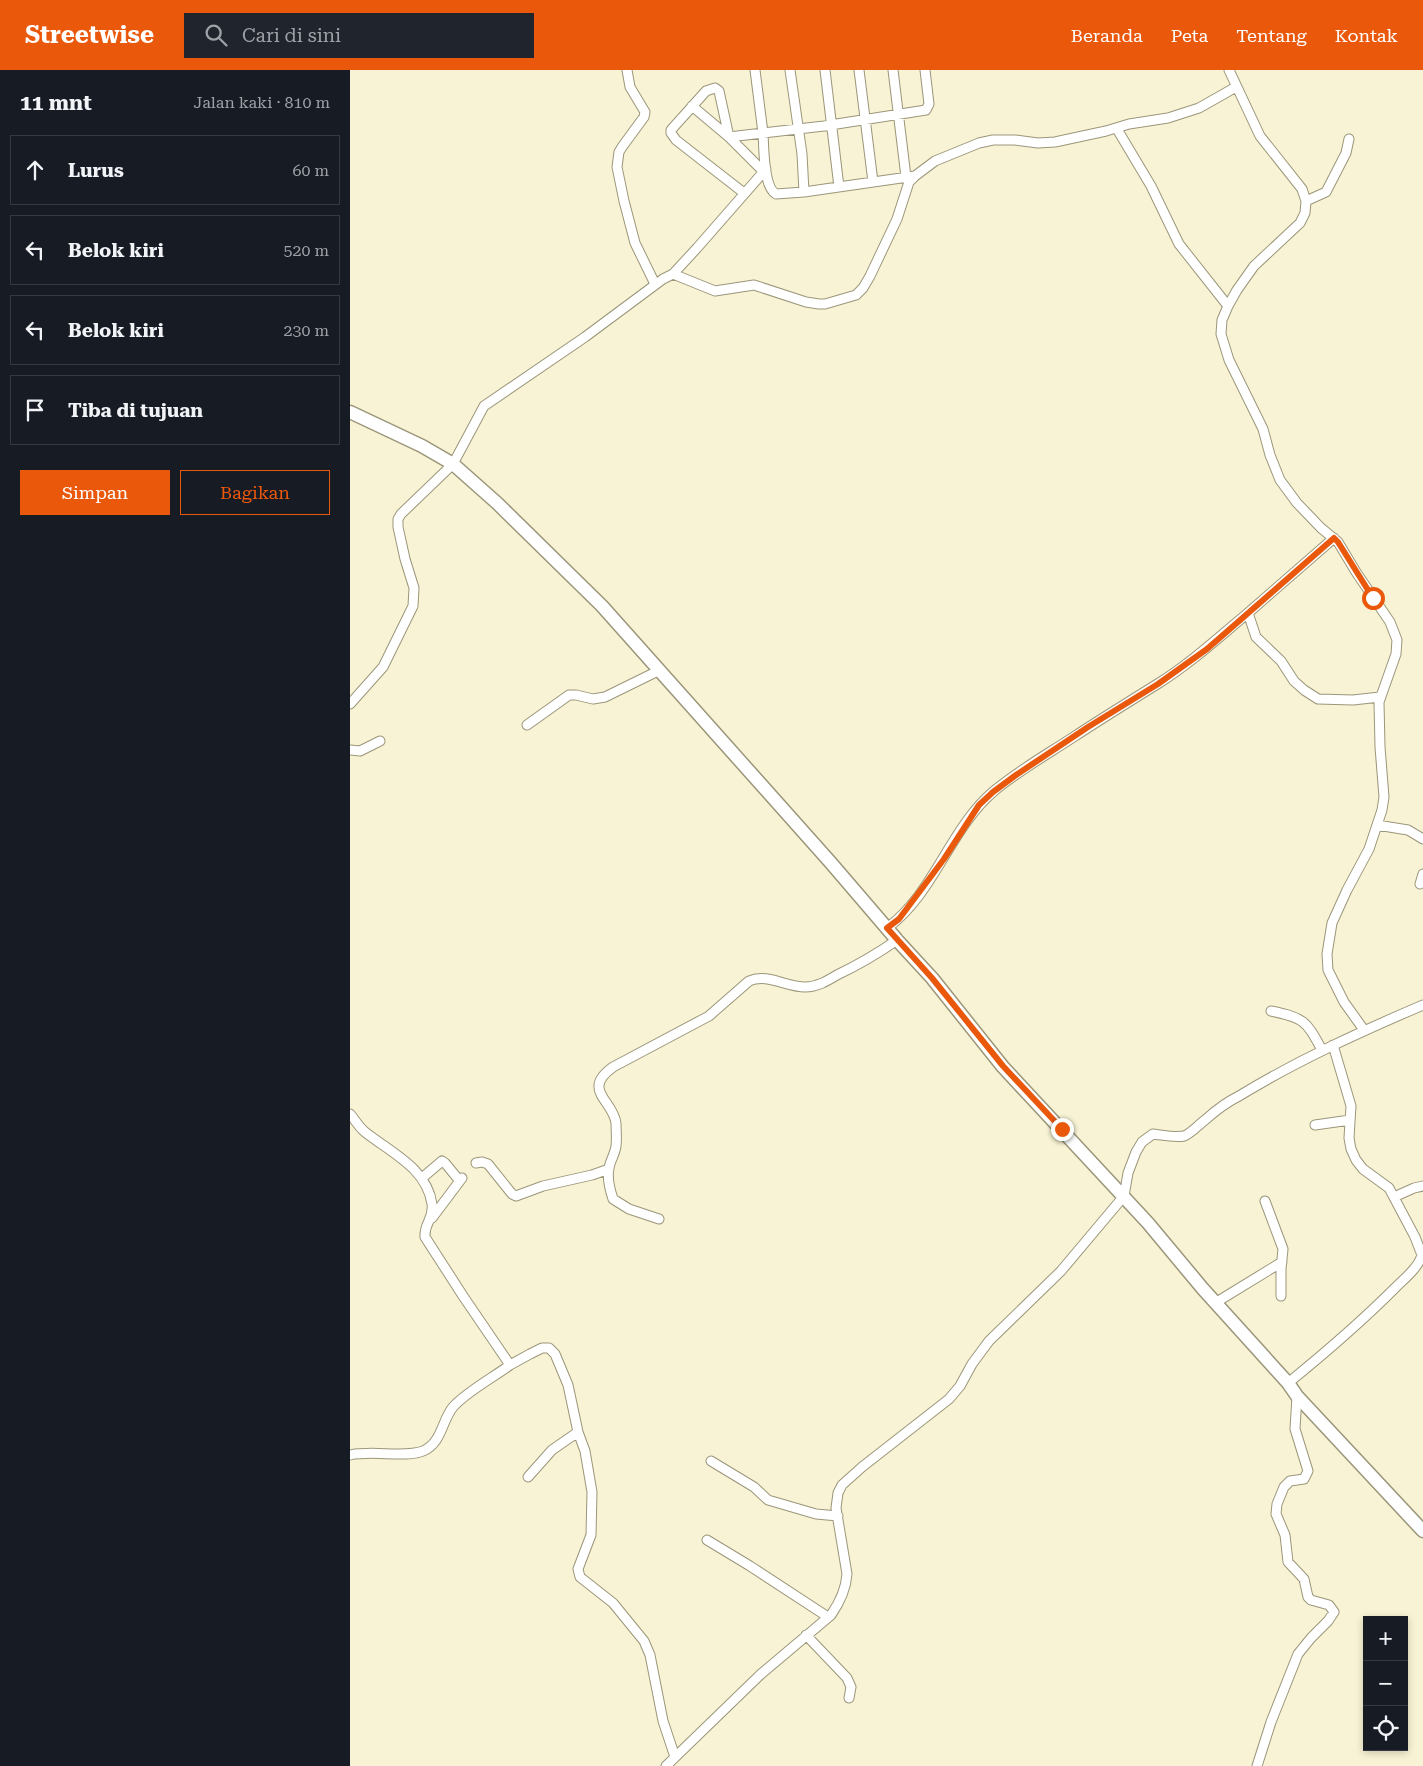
<!DOCTYPE html>
<html lang="id">
<meta charset="utf-8">
<style>
body{margin:0;font-family:"Roboto Serif",serif;background:#20242c;color:#f1f3f6}
.controls{position:absolute;right:15px;bottom:15px;display:grid;overflow:hidden;border-radius:0px;box-shadow:0 2px 8px #0003}
.controls button{width:45px;height:45px;display:grid;place-items:center;padding:0;border:0;border-bottom:1px solid #363941;background:#171b24;color:#f1f3f6;font:25px sans-serif}
.stop{position:absolute;width:15px;height:15px;margin:-11px;border:4px solid #ea580c;border-radius:50%;background:#fff}
.stop.end{background:#ea580c;border-color:#fff;box-shadow:0 1px 5px #0008}
.list{margin:0;padding:0;list-style:none}
h2{display:flex;justify-content:space-between;align-items:center;height:65px;margin:0;padding:0 20px;font-size:21px}
h2 small{font-size:16px;font-weight:400;color:#9ea1a6}
.list li{display:grid;grid-template-columns:32px 1fr auto;gap:15px;align-items:center;box-sizing:border-box;height:70px;margin:0 10px 10px;padding:0 10px;border:1px solid #363941;border-radius:0px}
.list b{display:block;font-size:19px;white-space:nowrap}
.list em{font-size:16px;font-style:normal;color:#9ea1a6}
.actions{display:flex;gap:10px;padding:15px 20px}
.actions a{flex:1;padding:11px 0;border:1px solid #ea580c;border-radius:0px;text-align:center;font-size:18px;color:#ea580c}
.actions .main{background:#ea580c;color:#fff}
.icon{flex:none;width:28px;height:28px;fill:none;stroke:currentColor;stroke-width:2;stroke-linecap:round;stroke-linejoin:round}
.map{position:relative;flex:none;width:1073px;height:1696px;overflow:hidden}
header{display:flex;align-items:center;gap:30px;box-sizing:border-box;height:70px;padding:0 25px;background:#ea580c;color:#fff}
header strong{font-size:24px}
nav{display:flex;gap:28px;margin-inline-start:auto;font-size:18px}
.search{width:350px;height:45px;background:#20242c;display:flex;align-items:center;gap:12px;box-sizing:border-box;padding:0 18px;border-radius:0px;color:#9ea1a6;font-size:19px}
main{display:flex}
aside{flex:1;background:#171b24}
.map>svg:first-child{display:block}
</style>
<header>
<strong>Streetwise</strong>
<div class="search"><svg class="icon" aria-label="search" viewBox="0 0 24 24"><circle cx="10" cy="10" r="6"/><path d="M15 15l6 6"/></svg>Cari di sini</div>
<nav><a>Beranda</a><a>Peta</a><a>Tentang</a><a>Kontak</a></nav>
</header>
<main>
<aside>
<h2>11 mnt<small>Jalan kaki · 810 m</small></h2>
<ul class="list">
<li><svg class="icon" aria-label="ahead" viewBox="0 0 24 24"><path d="M12 20V5M6 11l6-6 6 6"/></svg><div><b>Lurus</b></div><em>60 m</em></li>
<li><svg class="icon" aria-label="left" viewBox="0 0 24 24"><path d="M17 20v-9H6M10 6l-5 5 5 5"/></svg><div><b>Belok kiri</b></div><em>520 m</em></li>
<li><svg class="icon" aria-label="left" viewBox="0 0 24 24"><path d="M17 20v-9H6M10 6l-5 5 5 5"/></svg><div><b>Belok kiri</b></div><em>230 m</em></li>
<li><svg class="icon" aria-label="arrive" viewBox="0 0 24 24"><path d="M6 21V4h12l-3 4 3 4H6"/></svg><div><b>Tiba di tujuan</b></div></li>
</ul>
<div class="actions"><a class="main">Simpan</a><a>Bagikan</a></div>
</aside>
<div class="map">
<svg width="1073" height="1696" viewBox="0 0 1073 1696">
<rect width="100%" height="100%" fill="#f8f3d4"/>
<g fill="none" stroke-linecap="round" stroke-linejoin="round">
<g stroke="#9b967a" stroke-width="11">
<path id="street" d="M277,0L280,17L295,42L294,47L272,77L269,82L267,97L274,131L285,173L305,214
M405,0L413,63L474,56L576,40L579,34L575,0
M440,0L452,84L454,122
M475,0L489,117
M509,0L523,112
M543,0L556,107
M879,0L910,66L952,119L956,131L955,143L950,153L904,196L887,220L878,236L872,250L871,264L879,290L913,359L920,385L930,410L947,433L971,458L988,472L1006,502L1040,552L1047,570L1046,584L1029,632L1030,677L1034,727L1032,740L1019,779L997,820L982,853L977,884L978,900L994,932L1014,960
M342,36L379,67L413,101
M767,59L801,116L829,174L878,236
M379,67L413,63C414,77 413,117 426,124L454,122L565,106
M379,67L369,21L365,18L356,21L321,60V63L326,70L394,123
M956,131L976,122L996,83L999,69
M323,204L347,178L416,99
M898,543L984,468
M0,634L33,597L63,536L64,518L55,489L48,457V449L51,444L103,394L134,336L235,267L313,209L323,204L365,221L404,215L456,232L469,234H475L506,225L513,218L520,206L547,149L559,112L565,106L585,91L629,73L643,70H665L688,73L705,72L756,61L779,54L818,48L849,38L886,17
M177,655L219,625H226L243,629L255,627L310,600
M0,680L10,681L30,671
M1027,755L1058,760L1073,769
M1070,814L1073,804
M537,858C584,824 600,758 644,721C668,701 696,685 722,668C751,649 780,631 809,613C841,593 869,567 898,543L906,567L931,591L944,611L954,620L968,629L1003,630L1030,627
M921,941C955,948 956,951 972,980
M0,1044C5,1050 9,1057 15,1062C40,1082 77,1098 82,1134C84,1150 74,1152 75,1167L113,1226L160,1295L180,1284L192,1278H199L205,1284L218,1315L228,1362L235,1381L242,1422L241,1465L228,1499L230,1507L263,1533L294,1571L300,1585L313,1651L325,1687
M965,1055L1000,1050
M126,1093L132,1092L138,1094L162,1124L166,1126L193,1116L242,1105L259,1099
M72,1108L92,1091L95,1093L109,1110
M1044,1127L1064,1118L1073,1116
M915,1131L933,1179L931,1199V1226
M82,1148L112,1108
M309,1149L279,1139L263,1129C260,1120 257,1107 259,1098C260,1091 265,1084 266,1076C267,1069 266,1060 266,1053C263,1030 231,1020 263,997L359,946L399,911C417,903 436,917 455,917C467,917 477,911 487,905C508,895 527,884 547,870
M865,1233L932,1192
M938,1313C975,1283 1011,1252 1045,1218C1055,1208 1068,1198 1072,1185L1065,1167L1039,1118L1013,1099L1006,1090L1001,1079L999,1068L1001,1036L983,975
M0,1385C22,1380 56,1388 73,1381C92,1373 92,1350 103,1337C116,1322 144,1307 160,1295
M361,1391L404,1417L418,1430L466,1444L488,1446
M178,1407L202,1380L228,1362
M357,1470L400,1496L478,1547
M456,1565L497,1608L501,1617L499,1628
M316,1696L411,1604L481,1545C490,1532 496,1520 497,1504L486,1438L488,1423L492,1415L512,1397L599,1329L610,1316L622,1294L639,1271L711,1201L774,1126L778,1103L786,1082L792,1072L803,1064C813,1065 824,1068 834,1066C842,1063 848,1055 855,1050C865,1041 877,1032 889,1026C948,990 1010,962 1073,935
M907,1696L921,1652L948,1584L961,1568L978,1551L984,1542L979,1535L961,1530L958,1527L954,1509L938,1492L935,1465L926,1444L927,1434L934,1417L940,1411L954,1409L958,1401L945,1359L947,1326"/>
</g>
<g stroke="#9b967a" stroke-width="15">
<path id="secondary" d="M0,342L72,376L103,394L147,433L252,536L481,793L547,870L582,908L653,997L798,1153L853,1219L938,1313L947,1326L1073,1461"/>
</g>
<use href="#street" stroke="#fff" stroke-width="9"/>
<use href="#secondary" stroke="#fff" stroke-width="12"/>
</g>
<g fill="none" stroke-linecap="round" stroke-linejoin="round">
<path stroke="#ea580c" stroke-width="6" d="M712,1059L653,996L582,908L537,858L549,849L594,789L629,735L643,722L666,705L738,657L808,614L857,579L984,468L988,472L1023,528"/>
</g>
</svg>
<div class="controls">
<button>+</button>
<button>−</button>
<button><svg class="icon" aria-label="locate" viewBox="0 0 24 24"><circle cx="12" cy="12" r="6"/><path d="M12 2v4M12 18v4M2 12h4M18 12h4"/></svg></button>
</div>
<div class="stop" style="left:1023px;top:528px"></div>
<div class="stop end" style="left:712px;top:1059px"></div>
</div>
</main>
